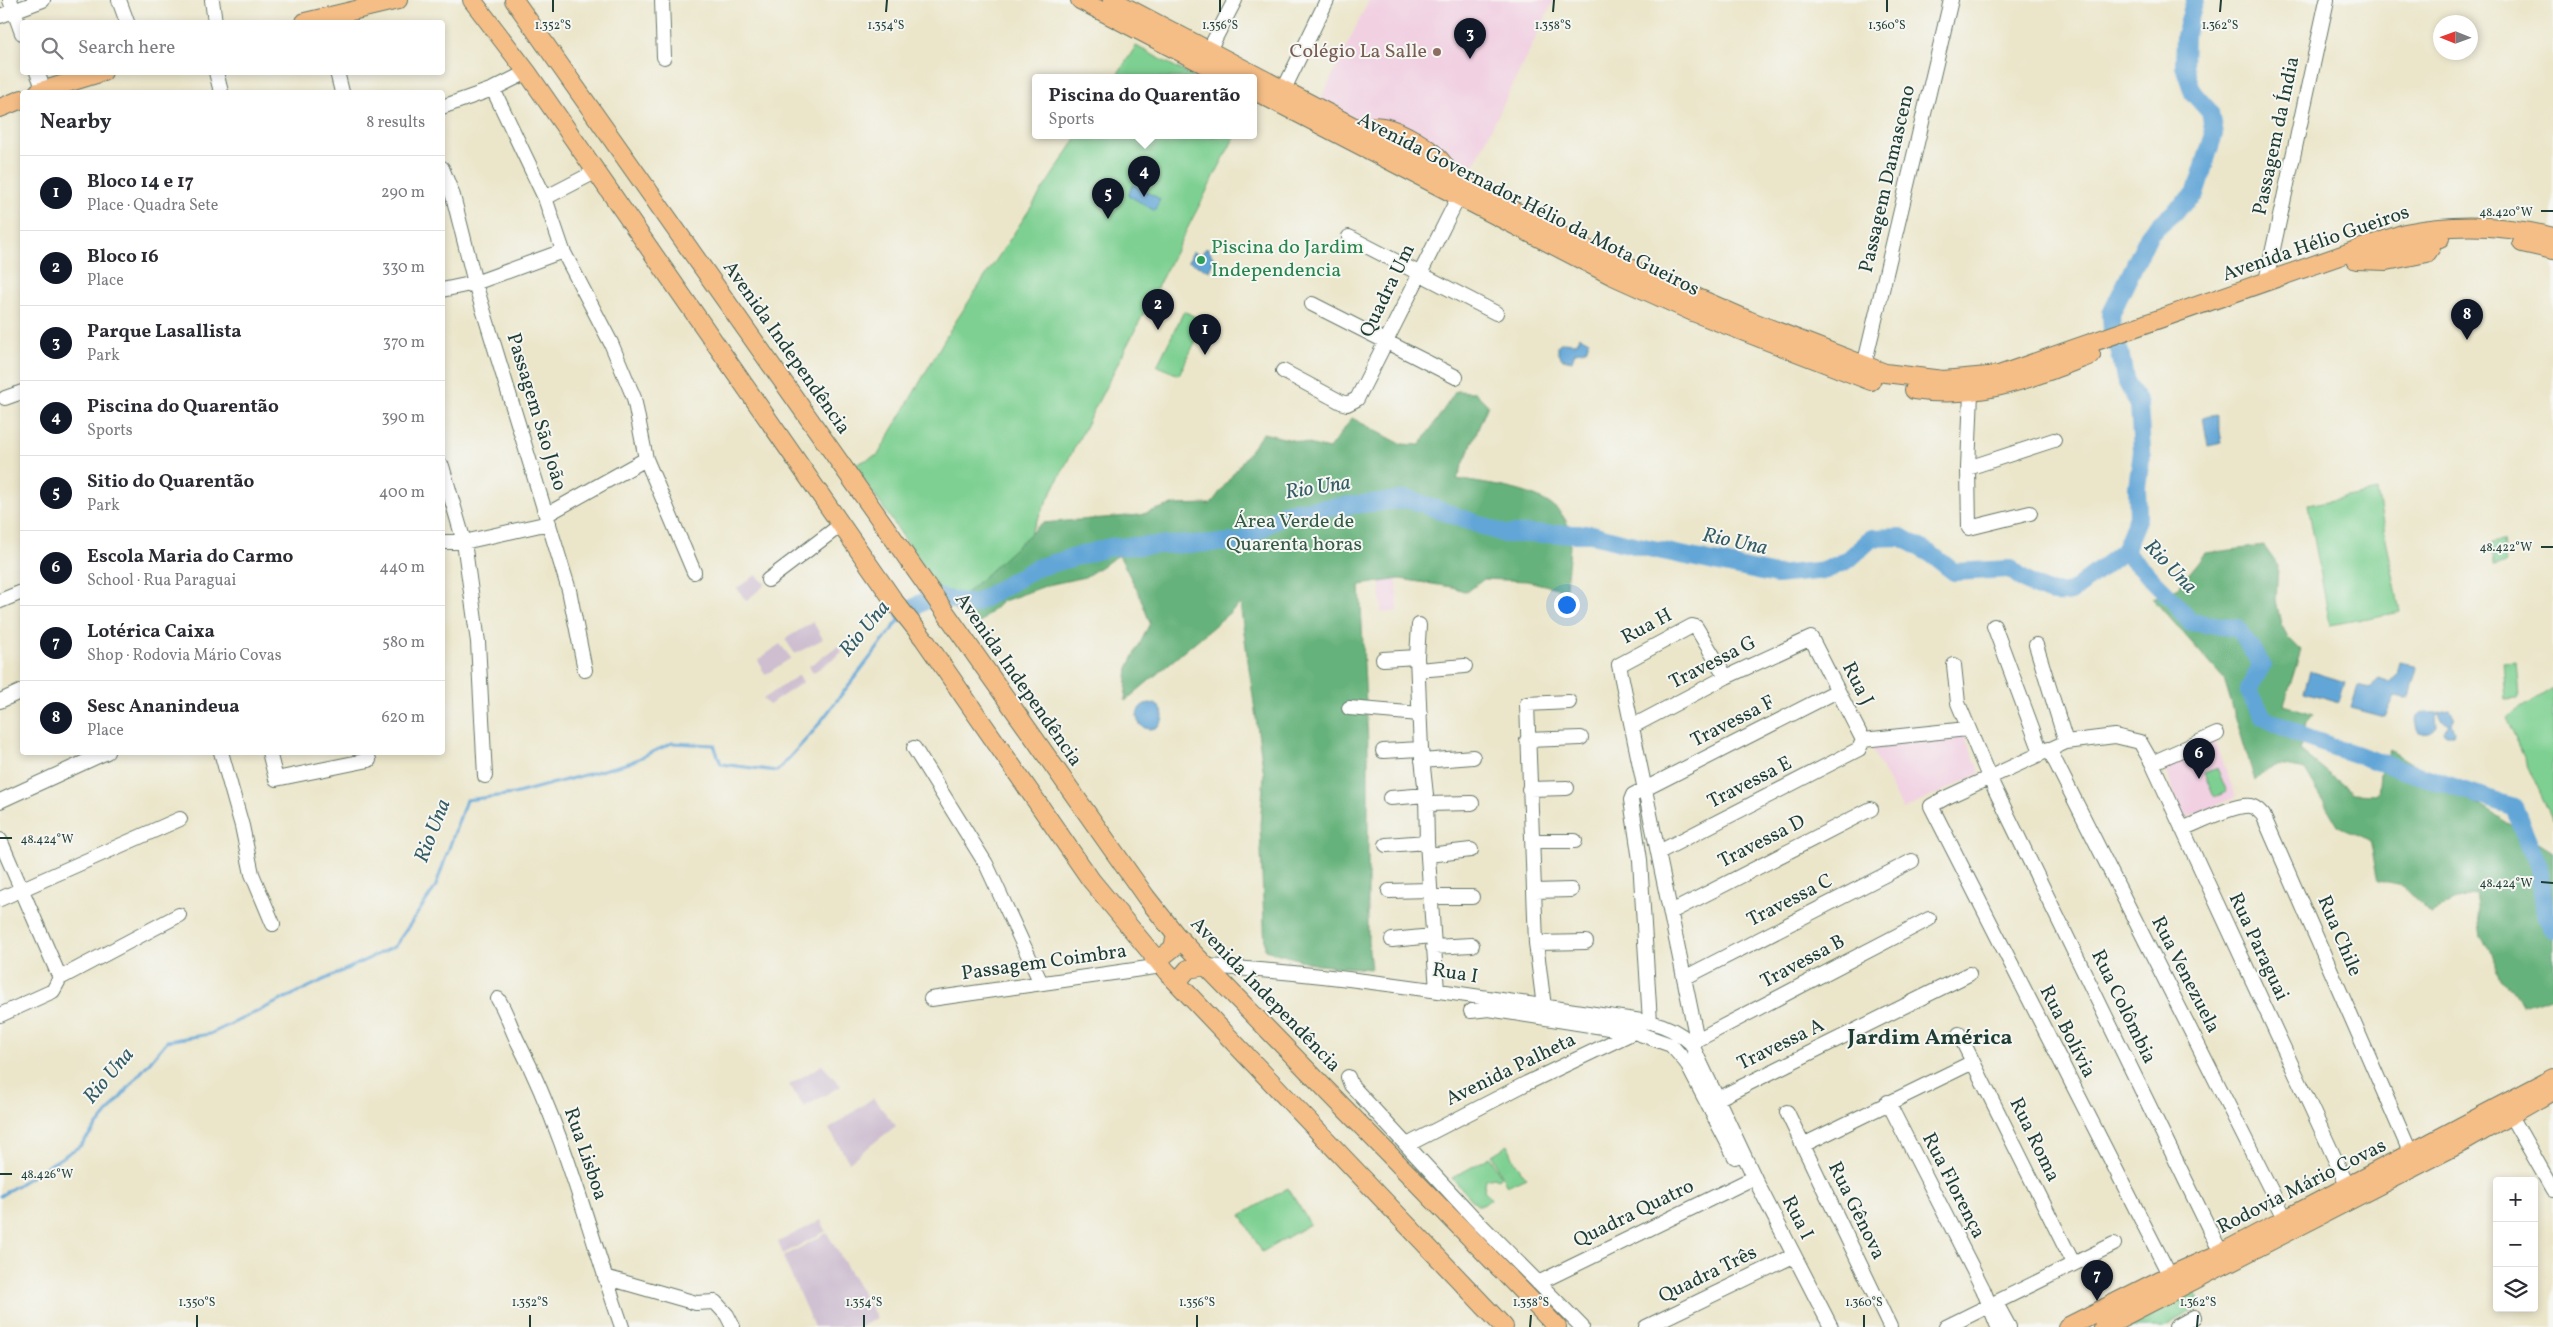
<!DOCTYPE html>
<meta charset="utf-8">
<style>
body{margin:0;font-family:Vollkorn,serif;background:#f7f7f7;color:#2b2b33}
.controls{position:absolute;right:15px;bottom:15px;display:grid;overflow:hidden;border-radius:5px;box-shadow:0 2px 8px #0003}
.controls button{width:45px;height:45px;display:grid;place-items:center;padding:0;border:0;border-bottom:1px solid #e1e1e2;background:#fff;color:#2b2b33;font:25px sans-serif}
.compass{position:absolute;left:2433px;top:15px;width:45px;height:45px;border-radius:50%;background:#fff;box-shadow:0 2px 8px #0003;rotate:271deg}
.you{position:absolute;left:1566px;top:604px;width:18px;height:18px;margin:-12px;border:4px solid #fff;border-radius:50%;background:#1a73e8;box-shadow:0 0 0 8px #1a73e833}
.badge{display:grid;place-items:center;width:32px;height:32px;border-radius:50%;background:#111827;color:#fff;font-size:16px;font-weight:700}
.pin{position:absolute;translate:-50% -41px;filter:drop-shadow(0 1px 2px #0008)}
.pin::after{content:'';position:absolute;top:26px;width:18px;height:15px;background:inherit;clip-path:polygon(0 0,100% 0,50% 100%)}
.popup{position:absolute;left:1032px;top:74px;width:225px;height:65px;box-sizing:border-box;display:grid;place-content:center;border-radius:5px;background:#fff;filter:drop-shadow(0 1px 4px #0005);font-size:16px;white-space:nowrap;color:#7c7c81}
.popup b{font-size:19px;color:#2b2b33}
.popup::after{content:'';position:absolute;left:50%;top:100%;margin-left:-10px;border:10px solid transparent;border-top-color:#fff}
.list{margin:0;padding:0;list-style:none}
h2{display:flex;justify-content:space-between;align-items:center;height:65px;margin:0;padding:0 20px;font-size:21px}
h2 small{font-size:16px;font-weight:400;color:#7c7c81}
.list li{display:grid;grid-template-columns:32px 1fr auto;gap:15px;align-items:center;box-sizing:border-box;height:75px;padding:0 20px;border-top:1px solid #e1e1e2}
.list b{display:block;font-size:19px;white-space:nowrap}
.list p{margin:0;font-size:16px;white-space:nowrap;color:#7c7c81}
.list em{font-size:16px;font-style:normal;color:#7c7c81}
.icon{flex:none;width:28px;height:28px;fill:none;stroke:currentColor;stroke-width:2;stroke-linecap:round;stroke-linejoin:round}
.map{position:relative;flex:none;width:2553px;height:1327px;overflow:hidden}
.search{position:absolute;background:#fff;box-shadow:0 2px 8px #0003;left:20px;top:20px;width:425px;height:55px;display:flex;align-items:center;gap:12px;box-sizing:border-box;padding:0 18px;border-radius:5px;color:#7c7c81;font-size:19px}
.panel{position:absolute;background:#fff;box-shadow:0 2px 8px #0003;left:20px;top:90px;width:425px;height:665px;border-radius:5px}
.map>svg:first-child{display:block}
</style>
<div class="map">
<svg width="2553" height="1327" viewBox="0 0 2553 1327">
<rect width="100%" height="100%" fill="#f6f6f2"/>
<filter id="ink" filterUnits="userSpaceOnUse"><feTurbulence type="fractalNoise" baseFrequency=".02" numOctaves="2"/><feDisplacementMap in="SourceGraphic" scale="10" xChannelSelector="R" yChannelSelector="G"/><feConvolveMatrix kernelMatrix="1 2 1 2 8 2 1 2 1" color-interpolation-filters="sRGB"/></filter>
<filter id="wash" filterUnits="userSpaceOnUse"><feTurbulence type="fractalNoise" baseFrequency=".0096" numOctaves="4" result="noise"/><feDisplacementMap in="SourceGraphic" scale="20" xChannelSelector="R" yChannelSelector="G"/><feGaussianBlur stdDeviation="1.12" result="paint"/><feColorMatrix in="noise" values="0 0 0 0 0 0 0 0 0 0 0 0 0 0 0 0 0 1.4 0 .05"/><feComposite in="paint" operator="in"/></filter>
<g filter="url(#wash)">
<rect width="100%" height="100%" fill="#ebe6ca"/>
<path fill="#f1d0e2" d="M1369,0H1554L1467,179L1319,103Z
M1397,580L1398,611L1381,613V582Z
M1963,732L1980,773L1903,810L1868,742Z
M2215,740L2236,797L2185,818L2161,761Z"/>
<path fill="#cebed0" d="M756,575L766,584L746,601L737,588Z
M813,622L823,639L795,654L785,639Z
M780,644L791,658L765,675L758,660Z
M838,646L842,652L813,673L809,666Z
M799,675L803,682L769,705L763,699Z
M822,1065L841,1086L804,1107L789,1085Z
M873,1098L896,1126L849,1162L829,1129Z
M821,1220L826,1231L783,1254L778,1242Z
M827,1233L877,1318L860,1327H814L783,1257Z"/>
<path fill="#7ed092" stroke="#4e8663" d="M1136,46L1196,78H1115Z
M1078,136H1235L1015,563L975,596L939,589L854,465L878,455L950,330Z
M1184,311L1205,322L1179,375L1157,366Z
M2377,491L2400,612L2330,625L2308,505Z
M2503,540L2506,564L2494,565L2492,542Z
M2516,662L2519,698L2506,699L2503,663Z
M2553,688V821L2506,718Z
M2217,768L2227,792L2214,797L2204,773Z
M1508,1145L1515,1162L1526,1177L1507,1186L1492,1155Z
M1490,1157L1501,1176L1498,1179L1494,1177L1486,1179L1484,1190L1491,1199L1483,1205H1477L1452,1178Z
M1288,1188L1310,1224L1262,1252L1241,1215Z
M2194,1291L2201,1305L2164,1327H2117Z"/>
<path fill="#66b27c" stroke="#427858" d="M1456,391L1475,392L1488,405L1457,479C1492,486 1557,489 1569,528C1573,537 1566,577 1566,590L1527,581L1484,579L1467,592L1452,587L1400,579L1360,585L1368,744V942L1371,969L1318,965L1265,950L1260,825L1264,775L1240,604L1125,701L1128,668L1150,623L1139,594L1119,555L1085,577L1048,585L1001,602L975,628L951,607L1042,523L1140,515L1171,505L1211,504L1263,433L1329,449L1352,418L1401,444L1420,445Z
M2264,546L2278,566L2276,600L2281,624L2288,637L2301,650L2284,705L2314,714L2306,723L2300,750L2353,793L2378,794L2380,774L2390,750L2553,851V996L2522,1006L2513,989L2500,979L2491,951L2481,937L2475,894L2456,899L2430,914L2403,886L2378,881L2370,840L2338,826L2305,770C2279,765 2274,760 2255,781L2224,679L2152,598L2177,588L2206,553Z"/>
<path fill="#62a6d7" stroke="#407286" d="M1133,185L1160,199L1155,211L1128,195Z
M1207,247L1214,259L1209,271L1188,261L1193,252L1203,257L1202,253Z
M1580,336L1589,341L1586,350L1575,352L1572,361L1562,359L1558,352V345L1562,342L1577,343Z
M2217,414L2222,443L2208,446L2203,417Z
M2400,662L2415,665L2417,668L2409,697L2406,698L2395,696L2385,717L2351,708L2358,686L2370,689L2378,678L2391,682L2397,675Z
M2310,671L2345,682L2339,702L2304,692Z
M1137 716a13 13 0 1 1 26 0a13 13 0 1 1-26 0Z
M2450,710L2454,717L2451,723L2454,731L2453,735H2446L2444,731L2449,724L2442,721L2439,714L2436,715L2437,727C2432,734 2424,736 2418,730L2416,719C2421,710 2425,712 2433,713C2438,713 2445,710 2450,710Z"/>
<g fill="none" stroke-linecap="round" stroke-linejoin="round">
<path stroke="#62a6d7" stroke-width="3" d="M0,1196L80,1146L167,1041L210,1034L395,946L435,888L466,800L514,794L629,763L672,743L714,745L721,764L777,771L811,734L900,619"/>
<path stroke="#62a6d7" stroke-width="18" d="M2124,551L2138,517L2137,487L2142,451L2139,405L2125,379L2120,352L2112,332L2111,314L2150,233L2195,194L2214,134L2210,112L2193,93L2184,66L2185,36L2195,0
M904,614L932,596L974,604L1036,568L1110,547L1240,542L1287,512L1409,499L1505,534H1592L1620,542L1776,575L1826,570L1848,560L1872,538L1901,537L1931,554L1954,572L2010,569C2027,583 2048,598 2071,592L2124,551L2173,600L2190,622L2237,628L2262,665L2248,690L2263,717L2307,738L2514,807L2539,867L2545,915L2553,929"/>
</g>
</g>
<g filter="url(#ink)">
<g fill="none" stroke-linecap="round" stroke-linejoin="round">
<g stroke="#667868" stroke-width="16">
<path id="minor" d="M10,0L22,33
M119,0L127,22
M212,0L215,22
M662,0L664,57
M0,16L43,0
M1209,50L1235,0
M37,72L44,90
M216,72L221,92
M337,72L342,92
M493,89L545,198L563,251L611,343L634,398L646,459L694,572
M1284,89L1327,0
M442,107L493,89L527,72
M442,168L453,196L475,283L569,590L585,670
M545,198L595,172
M1349,237L1496,313
M2266,281L2327,0
M442,290L475,283L563,251
M1312,304L1456,377
M1864,366L1951,0
M1283,371L1341,402L1347,404L1357,399L1459,196
M1971,392L1968,468L1969,528L2030,513
M5,398L22,392
M442,466L464,542L478,642L485,776
M1968,468L2054,440
M546,515L646,459
M442,542H464L549,523
M768,580L842,524
M0,601L22,592
M1419,625L1417,657L1421,749L1426,795L1427,842L1437,991
M1994,626L2041,752
M2036,645L2066,742
M1383,659L1417,657
M1954,665L1958,703L1989,777L2221,1253
M1418,670L1465,666
M0,701L22,691
M1349,708L1420,714
M1633,726L1726,677L1811,638L1863,740L1859,749L1659,852
M1527,740L1581,738
M1863,740L1967,729
M914,748L986,864L1041,983
M2049,749L2285,1218
M1383,751L1421,749
M221,752L242,826L252,874L273,924
M269,752L276,779L369,760L367,752
M1422,761L1473,757
M2152,763L2217,734
M1529,789L1567,788
M1390,798L1426,795
M0,801L107,752
M1426,804L1472,803
M2182,829C2198,823 2234,804 2250,806C2256,807 2259,811 2263,815L2411,1154
M0,840L60,978
M1532,841H1575
M1386,845L1427,842
M1428,855L1471,850
M1389,891L1430,890
M1534,891L1571,890
M1431,897H1472
M0,899L180,819
M1671,912L1871,809
M1392,940L1432,936
M1536,943L1586,942
M1433,947L1472,945
M1206,966C1355,975 1503,1001 1650,1022C1667,1026 1679,1032 1691,1043L1757,1183L1831,1327
M1686,977L1912,861
M60,978L179,915
M498,999C507,1013 511,1029 519,1044C565,1134 589,1232 622,1327
M931,999L1162,966
M1544,1007L1536,943L1527,704L1569,702
M1471,1011L1489,1009L1634,1032L1671,1045L1686,1062L1735,1157
M0,1015L53,991L60,978
M1650,1022L1640,860L1631,800L1633,795L1837,691
M1959,1034L2073,1263
M1697,1040L1929,919
M1691,1043L1697,1040L1619,665L1692,626L1696,627L1726,677
M1348,1077L1351,1085L1473,1217L1582,1327
M1719,1098L1969,974
M1888,1102L1983,1289L1998,1327
M1787,1112L1890,1327
M2511,1116L2553,1190
M1407,1145L1527,1083L1634,1032
M1803,1145L1973,1062
M2170,1276L1931,806L1945,798L2066,742L2115,736L2140,742L2152,763L2347,1185
M605,1277L696,1303L715,1302L727,1315L733,1327
M1538,1283L1747,1181
M1997,1305L2009,1327
M1646,1327L1787,1259
M1946,1327L2114,1244
M2176,1327L2194,1317"/>
</g>
<g stroke="#667868" stroke-width="20">
<path id="major" d="M472,0L527,72L894,601L924,639L1091,880L1167,972L1504,1327
M514,0L1146,897L1176,935L1206,966L1557,1327
M1080,0L1231,78
M1112,0L1589,250L1748,320L1885,373L1943,380L1999,375L2405,233C2454,223 2505,225 2553,237
M305,22L398,0
M1253,90L1613,276L1693,312L1871,381
M38,92L103,72
M0,108L22,99
M1362,139L1370,127C1389,121 1442,152 1447,171
M2522,243L2553,250
M2380,253L2440,238
M2356,260L2387,261L2427,253L2431,247L2430,232
M1914,390C1980,400 2031,378 2091,355
M1153,957L1163,956L1173,948L1176,935
M1177,982L1188,969L1206,966
M2067,1327L2160,1280L2221,1253L2553,1078
M2103,1327L2467,1140L2549,1093"/>
</g>
<use href="#minor" stroke="#fff" stroke-width="14"/>
<use href="#major" stroke="#f6be87" stroke-width="18"/>
</g>
</g>
<path fill="none" stroke="#1f3d34" stroke-width="2" d="M553,12V0M886,12L887,0M1220,12V0M1553,12L1554,0M1887,12V0M2220,12L2221,0M2541,211H2553M2541,547H2553M0,838H12M2541,882L2553,883M0,1174H12M197,1327V1315M530,1327V1315M864,1327V1315M1197,1327V1315M1530,1327L1531,1315M1864,1327V1315M2197,1327L2198,1315"/>
<circle fill="#8d6e63" stroke="#f6f6f2" stroke-width="2" cx="1437" cy="52" r="5"/>
<circle fill="#2e9e5b" stroke="#f6f6f2" stroke-width="2" cx="1201" cy="260" r="5"/>
<g text-anchor="middle" dominant-baseline="central" stroke-width="4" stroke-linejoin="round" paint-order="stroke">
<g font-size="20" fill="#785e54" stroke="#f6f6f2" text-anchor="end">
<text x="1427" y="52">Colégio La Salle</text>
</g>
<g font-size="20" fill="#1f3d34" stroke="#f6f6f2">
<text transform="translate(2277 136) rotate(-78)">Passagem da Índia</text>
<text transform="translate(1888 179) rotate(-77)">Passagem Damasceno</text>
<text transform="translate(1528 205) rotate(27)">Avenida Governador Hélio da Mota Gueiros</text>
<text transform="translate(2316 244) rotate(-19)">Avenida Hélio Gueiros</text>
<text transform="translate(1388 291) rotate(-64)">Quadra Um</text>
<text transform="translate(786 348) rotate(55)">Avenida Independência</text>
<text transform="translate(536 412) rotate(73)">Passagem São João</text>
<text transform="translate(1647 627) rotate(-28)">Rua H</text>
<text transform="translate(1713 663) rotate(-27)">Travessa G</text>
<text transform="translate(1018 680) rotate(55)">Avenida Independência</text>
<text transform="translate(1857 684) rotate(63)">Rua J</text>
<text transform="translate(1733 722) rotate(-27)">Travessa F</text>
<text transform="translate(1750 783) rotate(-27)">Travessa E</text>
<text transform="translate(1762 842) rotate(-27)">Travessa D</text>
<text transform="translate(1790 901) rotate(-27)">Travessa C</text>
<text transform="translate(2339 936) rotate(67)">Rua Chile</text>
<text transform="translate(2258 947) rotate(65)">Rua Paraguai</text>
<text transform="translate(1803 962) rotate(-28)">Travessa B</text>
<text transform="translate(1044 963) rotate(-8)">Passagem Coimbra</text>
<text transform="translate(1455 974) rotate(9)">Rua I</text>
<text transform="translate(2185 975) rotate(63)">Rua Venezuela</text>
<text transform="translate(1265 995) rotate(46)">Avenida Independência</text>
<text transform="translate(2123 1007) rotate(64)">Rua Colômbia</text>
<text transform="translate(2067 1032) rotate(63)">Rua Bolívia</text>
<text transform="translate(1781 1045) rotate(-26)">Travessa A</text>
<text transform="translate(1511 1070) rotate(-26)">Avenida Palheta</text>
<text transform="translate(2034 1140) rotate(64)">Rua Roma</text>
<text transform="translate(585 1154) rotate(71)">Rua Lisboa</text>
<text transform="translate(1953 1186) rotate(63)">Rua Florença</text>
<text transform="translate(2302 1187) rotate(-27)">Rodovia Mário Covas</text>
<text transform="translate(1856 1211) rotate(64)">Rua Gênova</text>
<text transform="translate(1634 1214) rotate(-26)">Quadra Quatro</text>
<text transform="translate(1797 1218) rotate(63)">Rua I</text>
<text transform="translate(1708 1275) rotate(-26)">Quadra Três</text>
</g>
<g font-size="20" fill="#27864d" stroke="#f6f6f2" text-anchor="start">
<text x="1211" y="248">Piscina do Jardim<tspan x="1211" dy="23">Independencia</tspan></text>
</g>
<g font-size="20" fill="#325a47" stroke="#f6f6f2">
<text x="1294" y="522">Área Verde de<tspan x="1294" dy="23">Quarenta horas</tspan></text>
</g>
<g font-size="21" font-style="italic" fill="#335c65" stroke="#f6f6f2">
<text transform="translate(1318 488) rotate(-9)">Rio Una</text>
<text transform="translate(1735 542) rotate(12)">Rio Una</text>
<text transform="translate(2170 567) rotate(46)">Rio Una</text>
<text transform="translate(865 629) rotate(-50)">Rio Una</text>
<text transform="translate(433 831) rotate(-69)">Rio Una</text>
<text transform="translate(109 1076) rotate(-50)">Rio Una</text>
</g>
<g font-size="22" font-weight="bold" fill="#1f3d34" stroke="#f6f6f2">
<text x="1930" y="1038">Jardim América</text>
</g>
</g>
<g font-size="12" text-anchor="middle" fill="#1f3d34" stroke="#f6f6f2" stroke-width="4" stroke-linejoin="round" paint-order="stroke">
<text x="553" y="29">1.352°S</text>
<text x="886" y="29">1.354°S</text>
<text x="1220" y="29">1.356°S</text>
<text x="1553" y="29">1.358°S</text>
<text x="1887" y="29">1.360°S</text>
<text x="2220" y="29">1.362°S</text>
<text x="2506" y="216">48.420°W</text>
<text x="2506" y="551">48.422°W</text>
<text x="47" y="843">48.424°W</text>
<text x="2506" y="887">48.424°W</text>
<text x="47" y="1178">48.426°W</text>
<text x="197" y="1306">1.350°S</text>
<text x="530" y="1306">1.352°S</text>
<text x="864" y="1306">1.354°S</text>
<text x="1197" y="1306">1.356°S</text>
<text x="1531" y="1306">1.358°S</text>
<text x="1864" y="1306">1.360°S</text>
<text x="2198" y="1306">1.362°S</text>
</g>
</svg>
<div class="controls">
<button>+</button>
<button>−</button>
<button><svg class="icon" aria-label="layers" viewBox="0 0 24 24"><path d="M12 4l9 5-9 5-9-5zM3 14l9 5 9-5"/></svg></button>
</div>
<svg class="compass" viewBox="-18 -18 36 36"><path d="M0-13l5 13h-10z" fill="#e53935"/><path d="M0 13l5-13h-10z" fill="#7c7c81"/></svg>
<div class="you"></div>
<div class="pin badge" style="left:1205px;top:355px">1</div>
<div class="pin badge" style="left:1158px;top:330px">2</div>
<div class="pin badge" style="left:1470px;top:59px">3</div>
<div class="pin badge" style="left:1144px;top:197px">4</div>
<div class="popup"><b>Piscina do Quarentão</b>Sports</div>
<div class="pin badge" style="left:1108px;top:219px">5</div>
<div class="pin badge" style="left:2199px;top:779px">6</div>
<div class="pin badge" style="left:2097px;top:1301px">7</div>
<div class="pin badge" style="left:2467px;top:340px">8</div>
<div class="search"><svg class="icon" aria-label="search" viewBox="0 0 24 24"><circle cx="10" cy="10" r="6"/><path d="M15 15l6 6"/></svg>Search here</div>
<section class="panel">
<h2>Nearby<small>8 results</small></h2>
<ul class="list">
<li><span class="badge">1</span><div><b>Bloco 14 e 17</b><p>Place · Quadra Sete</p></div><em>290 m</em></li>
<li><span class="badge">2</span><div><b>Bloco 16</b><p>Place</p></div><em>330 m</em></li>
<li><span class="badge">3</span><div><b>Parque Lasallista</b><p>Park</p></div><em>370 m</em></li>
<li><span class="badge">4</span><div><b>Piscina do Quarentão</b><p>Sports</p></div><em>390 m</em></li>
<li><span class="badge">5</span><div><b>Sitio do Quarentão</b><p>Park</p></div><em>400 m</em></li>
<li><span class="badge">6</span><div><b>Escola Maria do Carmo</b><p>School · Rua Paraguai</p></div><em>440 m</em></li>
<li><span class="badge">7</span><div><b>Lotérica Caixa</b><p>Shop · Rodovia Mário Covas</p></div><em>580 m</em></li>
<li><span class="badge">8</span><div><b>Sesc Ananindeua</b><p>Place</p></div><em>620 m</em></li>
</ul>
</section>
</div>
